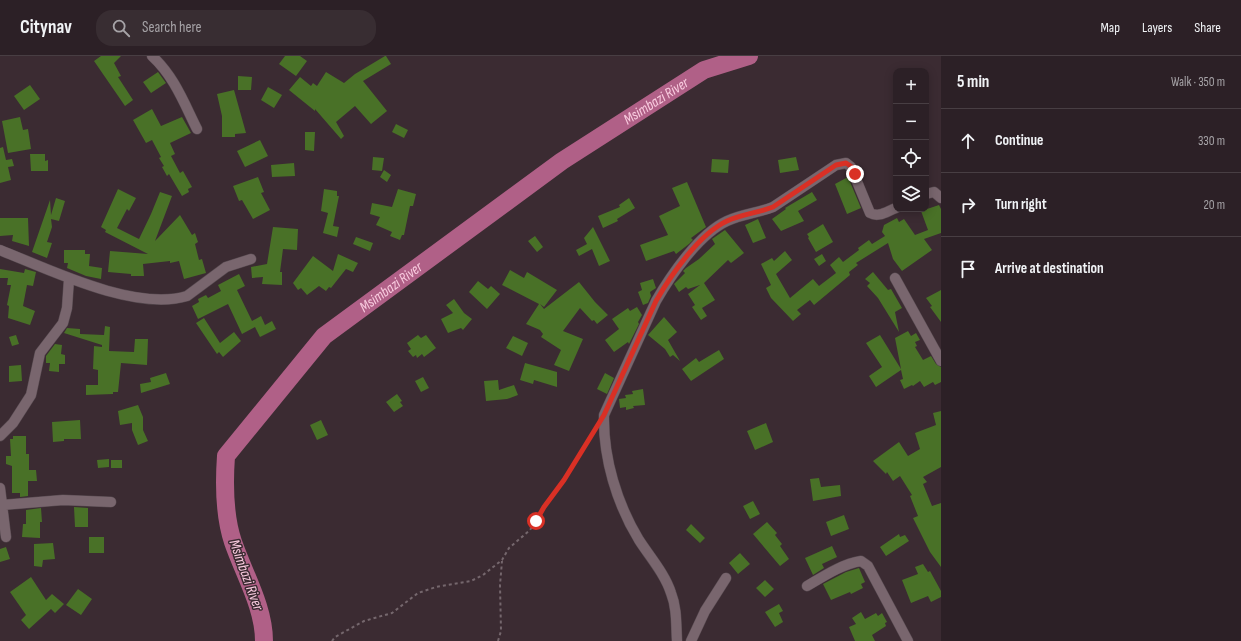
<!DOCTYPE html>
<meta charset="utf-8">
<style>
body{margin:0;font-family:"Sofia Sans Condensed",sans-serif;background:#382d32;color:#f1f3f6}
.controls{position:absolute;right:12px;top:12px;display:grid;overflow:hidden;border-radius:8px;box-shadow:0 2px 10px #0003}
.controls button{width:36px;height:36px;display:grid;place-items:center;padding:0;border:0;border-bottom:1px solid #483e43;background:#2c2026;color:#f1f3f6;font:20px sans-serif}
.stop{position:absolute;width:12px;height:12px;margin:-9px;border:3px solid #d93025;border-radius:50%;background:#fff}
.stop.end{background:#d93025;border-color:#fff;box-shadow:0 1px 4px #0008}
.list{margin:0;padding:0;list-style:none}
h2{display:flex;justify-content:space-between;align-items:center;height:52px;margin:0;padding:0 16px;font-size:17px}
h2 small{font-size:13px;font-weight:400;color:#a6a3a7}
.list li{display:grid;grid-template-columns:26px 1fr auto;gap:12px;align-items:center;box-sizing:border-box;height:64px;padding:0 16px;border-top:1px solid #483e43}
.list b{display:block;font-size:15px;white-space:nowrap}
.list em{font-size:13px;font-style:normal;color:#a6a3a7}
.icon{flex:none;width:22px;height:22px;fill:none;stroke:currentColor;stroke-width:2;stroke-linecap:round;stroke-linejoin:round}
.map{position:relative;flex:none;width:941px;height:585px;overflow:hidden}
header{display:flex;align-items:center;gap:24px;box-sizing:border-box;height:56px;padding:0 20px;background:#2c2026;border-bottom:1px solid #483e43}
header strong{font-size:19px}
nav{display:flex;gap:22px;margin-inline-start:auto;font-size:14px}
.search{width:280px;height:36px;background:#382d32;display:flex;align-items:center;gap:10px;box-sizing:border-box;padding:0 14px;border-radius:16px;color:#a6a3a7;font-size:15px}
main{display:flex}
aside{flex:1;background:#2c2026}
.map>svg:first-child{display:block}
</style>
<header>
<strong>Citynav</strong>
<div class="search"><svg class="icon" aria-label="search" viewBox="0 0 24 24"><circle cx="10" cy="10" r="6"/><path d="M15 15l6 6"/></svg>Search here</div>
<nav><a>Map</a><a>Layers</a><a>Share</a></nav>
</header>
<main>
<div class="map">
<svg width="941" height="585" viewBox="0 0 941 585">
<rect width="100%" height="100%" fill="#3b2b32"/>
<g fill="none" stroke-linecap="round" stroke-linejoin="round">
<path stroke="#b06087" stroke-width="18" id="s1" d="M264,585C264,551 244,518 233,486C224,459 224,428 226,400L324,280L562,105L704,14L749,0"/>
</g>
<path fill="#497127" d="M101,0H121L114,7L121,20L118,21L133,44L125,50L94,5Z
M285,0H300L307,5L296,20L279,8Z
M385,0H386L391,8L363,25L387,55L371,68L355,50L336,66L344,80L341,83L315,53V55L289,34L300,21L311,30L313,27L317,30L326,16L344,27L355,18Z
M158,16L166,27L151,37L143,26Z
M238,20L252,21L251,34H238Z
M30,29L40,43L24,54L14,40Z
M268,31L282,39L274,52L261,44Z
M234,34L246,77L235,78V81H222V60L217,38Z
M152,53L161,70L182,61L191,77L170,87L175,98L171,100L180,117L183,115L192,131L188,133L189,136L182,140L169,118L167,120L162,111L164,110L159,102L161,101L152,84L146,87L133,64Z
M20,61L23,74L28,73L31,93L8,97L2,65Z
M396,68L408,74L404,82L392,76Z
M305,76H315L314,95L305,94Z
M260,84L268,100L245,111L237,95Z
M3,91L6,104L12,103L14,110L8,111L11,124L0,127V92Z
M30,98H45V105L48,104V115H31Z
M373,101L384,102L382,115L372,114Z
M796,101L799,114L780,117L778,104Z
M712,103L729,104L728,117L711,116Z
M294,107L295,120L272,121L271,109Z
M384,114L391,119L387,126L380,121Z
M258,121L264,136L261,137L270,154L253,163L242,144L239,145L233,130Z
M848,121L861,152L847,158L835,128Z
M687,126L706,171L691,182L693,184L689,188L676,198L674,195L646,205L640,189L668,179L659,160L680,150L672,132Z
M118,133L136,142L129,155L127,153L117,172L139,183L151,158L160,136L172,140L155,185L180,159L192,179L195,177L198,186L195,188L199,204L202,203L206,217L184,223L179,205L170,207V205L143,208L144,220H131V218L108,216L110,195L148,198L105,176L106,174L101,171Z
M324,133L337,135V140H339L333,170L339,171L337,181L323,177L328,157L321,155Z
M398,133L416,138L413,150H410L404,179H402L400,184L390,180L392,176L376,169L380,161L370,158L372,147L392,151Z
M812,136L817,144L798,155L804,165L781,175L772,163L786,153L785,152Z
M56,142L65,145L59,165L51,163L52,171L47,186L52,187L47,202L32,196L50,144L51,159Z
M629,142L635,152L617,163L618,165L603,172L598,160L620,151L619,149Z
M939,149L941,153V177L924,183L932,194L902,215L893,203L888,187L856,207L858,209L849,216L850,219L814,249L810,244L797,254L801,258L793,265L771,242L766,232L771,229L761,208L772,202L774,205L785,195L792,204L776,218L790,242L813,223L819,230L836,217L830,209L839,201L843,206L859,194L858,192L869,184L872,188L885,180L882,176L884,169L897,162L899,166L904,163L915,179L928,174L921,155Z
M0,162H28L29,190L12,185L13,179L0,180Z
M758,163L766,182L753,187L745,169Z
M823,168L833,186L816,196L808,182L809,181L807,178Z
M273,171L298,173L297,194L283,193L280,216H282V229L262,228L263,221L252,222L251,211L267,208Z
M593,171L610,205L599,210L592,193L579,200L576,194L587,188L584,182Z
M725,174L744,197L731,207L728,204L704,227L715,244L702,252L707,260L701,264L692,251L695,249L688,238L700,229L688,233L686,231L679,236L674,228L685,217L683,215L686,212L699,203L715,188L712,183Z
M535,180L543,191L537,196L528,185Z
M356,181L373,187L370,195L353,188Z
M64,194H85V198H90L89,210L102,212L101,223L86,220L67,212L68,207H64Z
M338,198L358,207L353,216L346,213L331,232L329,231L326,235L319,230L307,239L301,232L298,234L293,227L313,200L333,215Z
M822,198L826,205L819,210L814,203Z
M0,213L24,217L25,213L36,216L33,230L27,229L23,250L35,255L30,269L8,262L9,250L7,249L11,229H7L8,222H0Z
M510,214L524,222L527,216L557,234L544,251L540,248L544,253L579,226L595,246L608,259L597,268L594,264L592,265L580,252L563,275L583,283L569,315L554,309L561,294L541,281L543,278L540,274L526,268L539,248L502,229Z
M873,216L888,234L891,233L902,252L895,256L899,276L878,242L867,230L870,227L865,223Z
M239,218L245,230L237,234L252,265L261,260L265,269L272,265L276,273L260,281L255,271L242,278L228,248L198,263L192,250L199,246L198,243L206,239L208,242L221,235L218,229Z
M653,223L656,232L650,236L651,240L648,247L643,249L638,236L642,234L640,227Z
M478,225L488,233L491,230L500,238L487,253L469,236Z
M941,234V266L930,251L932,250L926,242Z
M454,243L464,257L472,263L463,274L461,272L448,277L441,263L453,257L446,249Z
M637,251L642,259L638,266L639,268L629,288L628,286L614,296L605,284L619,273L612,263L628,252L630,255Z
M664,261L677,276L668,284L680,305L673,299L670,301L665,293L648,279Z
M204,262L220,287L234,276L241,285L223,301L219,296L217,298L196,267Z
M105,270L110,271L109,295L134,296L135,283H148L147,309L121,307L118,336H113V338L86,339V329H98V314L93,313L94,290L102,291V289L64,277L67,272L80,273V278L104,279Z
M908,275L911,280L916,277L920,284L915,286L917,290L915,291L923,304L931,300L936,308L941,311V326L935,329L933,326L924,331L920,325L913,330L912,329L904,333L900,324L903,323L901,314L876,331L869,320L882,311L866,287L880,279L901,313L895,282Z
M16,279L19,288L12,290L9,281Z
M418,279L421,282L426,279L436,292L424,301L422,298L417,302L416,299L413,301L408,295L411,293L407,287Z
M513,280L528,287L522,300L506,292Z
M55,288L62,289L61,298L65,299V308H59V316L49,315L50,307H46V300Z
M719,294L724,303L691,325L682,313L696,302L699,306Z
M525,307L557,316V331L534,324L533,328L520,324Z
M21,309L22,325L9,326V310Z
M166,317L170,328L141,337L140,328L151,326L150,322Z
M605,317L614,322L607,338L597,333Z
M423,321L429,332L421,336L415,325Z
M498,324L499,334L514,329L518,339L507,343L486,345L484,325Z
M643,333L645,349L633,350L634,352L626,354V351L620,352L619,343L626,342L625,339L633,338L632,335Z
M397,338L402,345L400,346L403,350L394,356L386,346Z
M138,349L143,361V374L148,385L138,389L132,374V367L120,369L118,355Z
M941,355V411L923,421L927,426L923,428L932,450L941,447V511L930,496L913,462L918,460L910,440L912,439L900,420L893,425L887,416L886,418L873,405L899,386L908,400L920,393L915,377L936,369L933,357Z
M80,364L81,383H64V385L53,386L52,366Z
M321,364L328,379L317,384L310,369Z
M766,367L773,386L755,394L747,375Z
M13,380H26V398H29V414H36L37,425H28V440L20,441V437H12V410L6,408V400H11L10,383H13Z
M109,403V411L98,412L97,404Z
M111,404H122V412H111Z
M819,422L821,431L840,429L841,440L813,445L810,423Z
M753,445L760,458L750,463L743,450Z
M74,451L88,452V471H75Z
M41,452L42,466H40V482L22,481L23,468H26V454Z
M844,459L849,473L831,480L826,466Z
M767,466L777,477L775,479L782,488L780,490L789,503L780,510L753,478Z
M691,468L705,482L700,487L686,474Z
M899,478L900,481L905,479L909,485L886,500L880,491Z
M89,481H104V497H89Z
M53,487L55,503L43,504L42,511L34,510V488Z
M832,490L837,501L822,508L824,512L813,519L805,502Z
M6,491L10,503L0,506V493Z
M740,497L750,508L738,518L729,507Z
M923,508L928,516L930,515L941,535V541L931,546L928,540L911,547L902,524L918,518L915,511Z
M859,512L865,526L861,528L863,532L851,538L850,536L831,544L823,528L846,516Z
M31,521L46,544L52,538L64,548L55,557L51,553L29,573L21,564L26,559L10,536Z
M765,524L774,533L765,541L756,532Z
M78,533L92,543L81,559L66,549Z
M779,548L783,555L779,557L783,566L775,571L765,556Z
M861,556L865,563L876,557L878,560L882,557L887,566L885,567L886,570L872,579L875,585H855L849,571L856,568L852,562Z"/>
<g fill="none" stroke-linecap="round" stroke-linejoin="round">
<g stroke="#574a50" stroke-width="11">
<path id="minor" d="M152,0C174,20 184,47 197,73
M926,138L934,136L941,142
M0,194C48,213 135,256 187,240L226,211L251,203
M895,222L941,305
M0,380L13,367L31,339L40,297L63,267L67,252L69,223
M0,432L6,481
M2,449L63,444L111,446
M807,530C824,520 842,508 861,505L868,510L908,585
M677,585C676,568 677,552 671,537C665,518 650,501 639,484C617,448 603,402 604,359L656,245C671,219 699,178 727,165C742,158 758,157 773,151L836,109L846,107L851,111L870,157C879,162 887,155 896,152
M691,585L705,555L726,522"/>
</g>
<path stroke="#75676d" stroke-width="2" stroke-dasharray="3 3" stroke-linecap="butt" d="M332,585L335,581L364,565L392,557L418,537L436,531L471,525L483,519L502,504L509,492L530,474L536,465L543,451L563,424L595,373
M498,585L501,575L500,529L502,505"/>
<use href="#minor" stroke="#79666e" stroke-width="10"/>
</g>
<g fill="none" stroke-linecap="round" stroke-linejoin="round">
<path stroke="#d93025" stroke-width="5" d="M536,465L544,451L564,424L604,359L656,245C671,219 699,178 727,165C742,158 758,157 773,151L836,109L846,107L852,111L855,118"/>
</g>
<g text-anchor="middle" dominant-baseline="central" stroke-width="3" stroke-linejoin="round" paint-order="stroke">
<g font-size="15" font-style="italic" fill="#f9cbdf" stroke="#3b2b32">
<text stroke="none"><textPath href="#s1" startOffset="753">Msimbazi River</textPath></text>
<text stroke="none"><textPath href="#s1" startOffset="429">Msimbazi River</textPath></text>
<text transform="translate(246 519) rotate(70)">Msimbazi River</text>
</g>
</g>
</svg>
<div class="controls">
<button>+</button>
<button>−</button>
<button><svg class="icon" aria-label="locate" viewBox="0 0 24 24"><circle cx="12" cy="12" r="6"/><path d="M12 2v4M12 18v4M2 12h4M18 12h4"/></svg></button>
<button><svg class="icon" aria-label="layers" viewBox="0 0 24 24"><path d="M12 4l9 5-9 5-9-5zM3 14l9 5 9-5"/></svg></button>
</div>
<div class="stop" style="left:536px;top:465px"></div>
<div class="stop end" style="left:855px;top:118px"></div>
</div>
<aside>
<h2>5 min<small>Walk · 350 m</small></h2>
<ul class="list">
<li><svg class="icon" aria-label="ahead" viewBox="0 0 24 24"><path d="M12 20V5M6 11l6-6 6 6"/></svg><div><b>Continue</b></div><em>330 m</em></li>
<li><svg class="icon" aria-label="right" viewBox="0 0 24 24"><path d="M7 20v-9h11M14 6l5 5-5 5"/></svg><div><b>Turn right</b></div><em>20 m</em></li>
<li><svg class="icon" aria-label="arrive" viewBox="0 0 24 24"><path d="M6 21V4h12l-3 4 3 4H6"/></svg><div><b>Arrive at destination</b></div></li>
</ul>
</aside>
</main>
